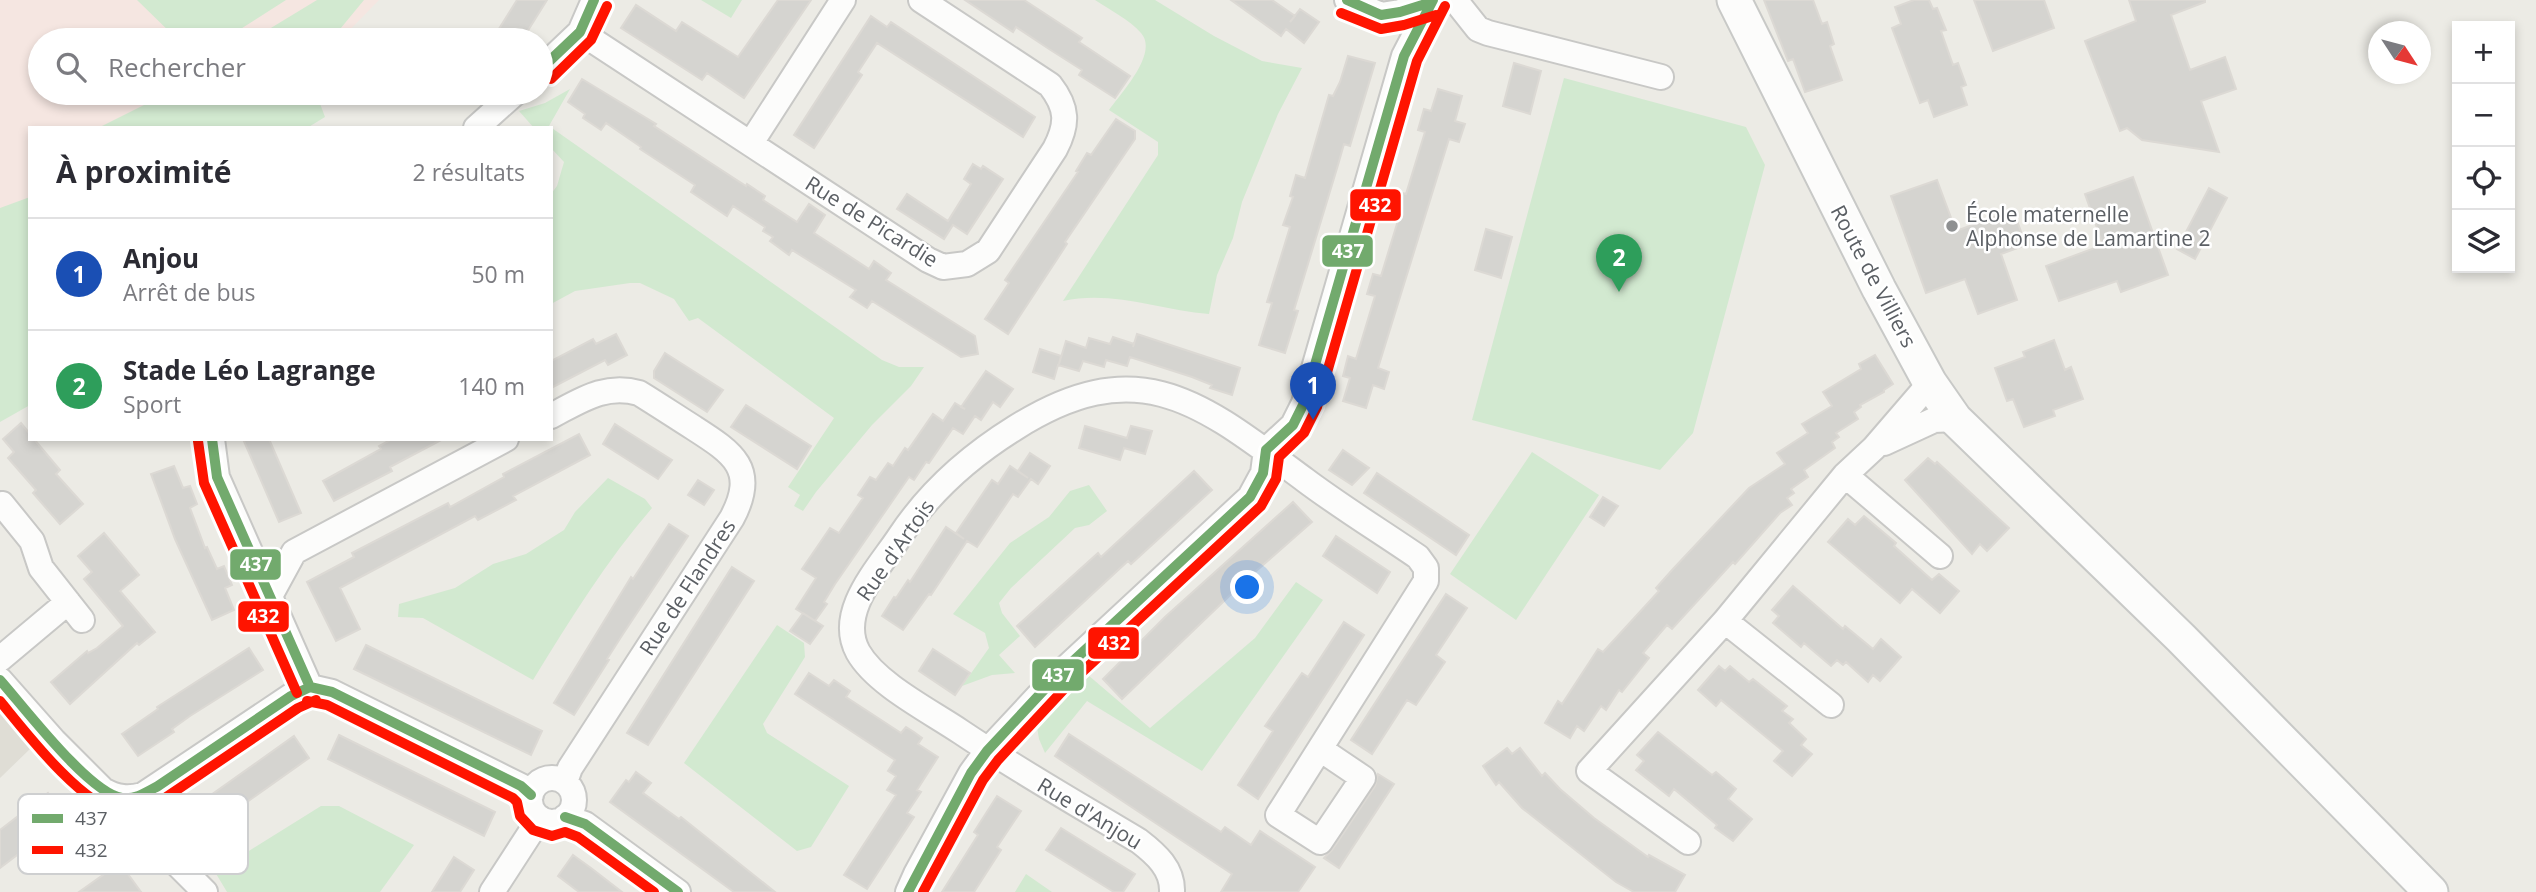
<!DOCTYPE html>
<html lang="fr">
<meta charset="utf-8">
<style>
body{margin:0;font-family:"Open Sans",sans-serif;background:#f7f7f7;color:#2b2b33}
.controls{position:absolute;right:21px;top:21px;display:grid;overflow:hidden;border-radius:0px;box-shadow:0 4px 10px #0003}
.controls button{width:63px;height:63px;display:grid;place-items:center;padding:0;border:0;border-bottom:2px solid #e1e1e2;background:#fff;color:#2b2b33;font:35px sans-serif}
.compass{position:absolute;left:2368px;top:21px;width:63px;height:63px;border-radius:50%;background:#fff;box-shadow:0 4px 10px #0003;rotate:126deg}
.you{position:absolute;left:1248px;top:588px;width:24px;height:24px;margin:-18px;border:5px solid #fff;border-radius:50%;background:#1a73e8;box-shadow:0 0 0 10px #1a73e833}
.badge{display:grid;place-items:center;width:46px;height:46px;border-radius:50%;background:#b45309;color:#fff;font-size:23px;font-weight:700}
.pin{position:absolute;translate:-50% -58px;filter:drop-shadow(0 2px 4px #0008)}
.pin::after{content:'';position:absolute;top:37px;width:24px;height:21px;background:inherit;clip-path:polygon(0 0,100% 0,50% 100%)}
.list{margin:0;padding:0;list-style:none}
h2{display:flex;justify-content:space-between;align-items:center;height:91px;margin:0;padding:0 28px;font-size:30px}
h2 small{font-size:23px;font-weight:400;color:#7c7c81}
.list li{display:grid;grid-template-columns:46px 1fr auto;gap:21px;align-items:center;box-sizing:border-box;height:112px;padding:0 28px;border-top:2px solid #e1e1e2}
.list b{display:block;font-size:26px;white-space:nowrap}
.list p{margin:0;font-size:23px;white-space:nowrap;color:#7c7c81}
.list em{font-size:23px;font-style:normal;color:#7c7c81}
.icon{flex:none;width:38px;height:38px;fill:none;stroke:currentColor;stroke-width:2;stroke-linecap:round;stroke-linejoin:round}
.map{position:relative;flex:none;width:2536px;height:892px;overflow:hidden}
.search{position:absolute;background:#fff;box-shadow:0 4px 10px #0003;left:28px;top:28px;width:525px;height:77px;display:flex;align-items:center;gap:18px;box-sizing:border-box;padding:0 24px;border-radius:38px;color:#7c7c81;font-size:26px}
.panel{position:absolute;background:#fff;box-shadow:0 4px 10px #0003;left:28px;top:126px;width:525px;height:315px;border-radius:0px}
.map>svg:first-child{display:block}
</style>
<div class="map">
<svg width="2536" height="892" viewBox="0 0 2536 892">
<rect width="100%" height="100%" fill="#ecebe5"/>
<path fill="#dfddd5" d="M0,709L33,746L0,778Z"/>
<path fill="#f5e6e1" d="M0,0H379L340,40H40V93H287L251,128H30V347L0,376Z"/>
<path fill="#d2e9d0" d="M137,0H286L239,30L199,40H178Z
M317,0H364L331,40H251Z
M701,0H742L731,18Z
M1095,0H1155L1214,36L1262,61L1302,68L1278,114L1242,202L1233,238L1217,275L1209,314C1160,310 1112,290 1063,301L1158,155V142L1109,110C1121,93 1159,53 1141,33C1130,20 1110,10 1095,0Z
M1564,78L1746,127L1765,165L1693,433L1660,470L1472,420Z
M570,89L549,126L882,360L899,367H924L911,386L872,425L816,492L803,511L794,506L800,495L788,487L834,418L698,318L689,321L674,299L640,283H630L575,291L551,304V194L557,186L564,162L551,148V128H534L519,111L545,103Z
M168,93H316L325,117L307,128H98Z
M30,197V405L0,422V208Z
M1532,452L1599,495L1516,620L1450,574Z
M608,478L645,499L652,508C606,561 570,620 533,680L423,618L398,617L399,604L455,588L493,564L526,554L564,530L575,512Z
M1089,485L1107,511L1089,525L1075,528L1011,588L999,603L1002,613L1020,636L999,655L1015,673L992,675L962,686L989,648L985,633L953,614L1010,543L1049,517L1070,491Z
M1296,582L1323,600L1202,771L1087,701L1045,753L1039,739L1037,727L1088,675L1150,728L1255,638Z
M777,625L804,643L805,657L763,724L767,733L849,786L811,847L797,851L684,763Z
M321,806H339L414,845L380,892H227L215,872Z
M1026,874L1052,892H1015Z"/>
<path fill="#d5d4d0" stroke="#dcd9d4" stroke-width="2" d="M517,0H547L522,40H492Z
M778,0H811L744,98L707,73L702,80L621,28L636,5L676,31L682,22L738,57Z
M965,0H1024L1082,38L1079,42L1130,76L1115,98L1079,75L1082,70L1049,49L1016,27L1013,32Z
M1231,0H1272L1295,16L1290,22L1300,9L1319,22L1304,43L1286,29L1281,36Z
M1764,0H1813L1822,24L1827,22L1834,44L1830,46L1842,80L1805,92L1793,59L1788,61Z
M1914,0H1929L1933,9L1937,8L1946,30L1941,31L1953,65L1958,63L1966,85L1961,87L1967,105L1934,117L1928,100L1920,103L1892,28L1901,24L1895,7Z
M1974,0H2044L2054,28L1993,51Z
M2129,0H2205V2L2171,15L2190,70L2225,57L2236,89L2201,101L2219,152L2142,140L2127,128L2120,131L2085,41L2136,21Z
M871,16L887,27L891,22L1035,117L1023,137L877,43L858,72L862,75L814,148L794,135Z
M1348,56L1375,63L1350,146L1344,144L1338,165L1294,310L1298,311L1285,353L1259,345L1272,303L1267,302L1290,227L1283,225L1293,197L1290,196L1296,175L1305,178L1329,95L1333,96L1340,82Z
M1514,63L1541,71L1530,114L1503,106Z
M582,79L656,124L654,126L746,186L747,184L765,196L763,200L797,222L809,204L825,215L814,233L869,269L874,261L891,273L886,280L975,336L978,354L961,357L872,301L867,308L850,297L856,290L792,250L789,255L770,241L773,237L763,231L765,227L733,206L727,216L691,192L695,185L640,149L641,147L606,123L601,130L583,118L585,114L568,102Z
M1438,89L1462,96L1455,121L1465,124L1459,142L1449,139L1378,368L1389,372L1384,389L1373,385L1366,408L1343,401L1350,378L1343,376L1348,356L1356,359L1375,296L1367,294L1373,274L1381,276L1400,214L1392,212L1398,192L1406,194L1425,132L1418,130L1424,109L1431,111Z
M1116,119L1135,131V139L1065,242L1067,244L1008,334L985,319L1009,283L1005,280L1078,172L1076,171L1087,153L1091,155Z
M973,164L981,169L983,166L1003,179L967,234L953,225L944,239L897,209L907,194L948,221L971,184L964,179Z
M2133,177L2168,275L2121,292L2117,281L2059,301L2046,266L2103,245L2085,194Z
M1937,180L1956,231L2013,210L2026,245L2001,254L2017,300L1978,314L1965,279L1926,293L1891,196Z
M2209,188L2227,198L2195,259L2177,249Z
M1486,229L1512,237L1501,278L1475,270Z
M616,334L627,355L608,365L605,360L551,388V361L593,339L596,344Z
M1137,334L1240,368L1232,395L1210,388L1212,385L1192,377L1130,357L1127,366L1106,360L1104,367L1083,361L1079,371L1058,365L1054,379L1033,372L1040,349L1061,356L1059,364L1066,341L1086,348L1089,338L1110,344L1113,337L1134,344L1133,347Z
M2054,340L2065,370L2071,367L2083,399L2053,410L2055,416L2024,427L2013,399L2007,401L1995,368L2025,357L2023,352Z
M665,353L723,390L707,412L654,378V371Z
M1875,355L1893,384L1884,390V392L1860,405L1861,407L1854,412L1858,419L1836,433L1839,437L1832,442L1835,448L1804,470L1808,477L1791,489L1794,493L1787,498L1792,505L1780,513L1735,564L1733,562L1672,629L1667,625L1643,653L1649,658L1622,692L1619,690L1606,710L1601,706L1584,731L1577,726L1570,738L1545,723L1558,701L1562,704L1598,649L1603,652L1659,591L1656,588L1673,569L1749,488L1785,464L1777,453L1808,433L1802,424L1832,406L1823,392L1861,369L1859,364Z
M986,371L1013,389L1000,407L993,402L981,420L975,416L963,434L953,428L929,463L926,462L914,480L909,477L835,584L824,602L827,604L815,621L796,609L816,578L802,569L830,528L839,533L863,498L858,495L870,477L876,480L888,463L893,466L905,448L908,450L933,414L943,421L955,403L965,409L961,407Z
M746,405L811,446L797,469L731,427Z
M21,423L30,434V439H34L60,470L56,474L83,504L60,524L33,493L36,490L8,458L14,452L3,439Z
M615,424L672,460L658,479L603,444Z
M1085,426L1127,438L1131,426L1152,431L1145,454L1124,448L1120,460L1079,448Z
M579,434L590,455L513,496L516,500L478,520L475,516L340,588L360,629L336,641L307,582L354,557L352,553L448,503L450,507L504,477L503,474Z
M243,439H269L301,513L279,522Z
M392,439H443L390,467L392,471L334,501L323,481L381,449L379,446Z
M1343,450L1369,468L1352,485L1329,470Z
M1030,453L1050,466L1038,484L1031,479L1018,497L1013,494L977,547L967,541L931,595L929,594L903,630L882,616L894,597L896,598L908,580L910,582L946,527L964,539L956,533L992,480L998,484L1010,466L1028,478L1018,471Z
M1928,458L1935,464L1937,462L2009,528L1987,551L1980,544L1972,554L1905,480Z
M174,466L183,488L190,486L197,504L190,508L205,548L207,547L217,569L224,566L232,585L225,588L234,610L212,620L175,539L151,474Z
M1194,471L1212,490L1131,564L1128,561L1035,647L1017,626L1098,553L1101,557Z
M1377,473L1469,535L1456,555L1364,493Z
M698,480L714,490L704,505L688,495Z
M1603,497L1618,506L1604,526L1590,517Z
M1293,502L1312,522L1247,579L1122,699L1103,679L1165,617Z
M1864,516L1896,543L1894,546L1932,580L1939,574L1959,591L1940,613L1912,589L1900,603L1828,542L1848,519L1855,525Z
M669,524L688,536L623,634L607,659L609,660L574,715L554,703L631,577L633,579Z
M104,533L139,575L120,591L155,632L139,645L137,643L70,704L51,682L87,651L88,653L97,648L123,626L84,579L92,572L78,556Z
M1336,536L1390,572L1377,593L1323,556Z
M732,567L754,581L648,745L627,733Z
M1793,586L1843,629L1845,626L1873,649L1881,639L1901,657L1880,681L1873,675L1868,682L1846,662L1843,665L1837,660L1831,666L1804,643L1801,647L1773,623L1779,616L1772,610Z
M1446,594L1467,608L1436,655L1445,662L1416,705L1407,700L1372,754L1351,740Z
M803,613L823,626L810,644L790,631Z
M1344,622L1364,635L1258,799L1238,785L1273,731L1265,726L1302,673L1308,677Z
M366,645L542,731L531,755L354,669Z
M249,648L263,670L190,716L172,729L174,732L138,756L122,734L158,709L157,707Z
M933,649L970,673L955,695L919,671Z
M1719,666L1725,671L1730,666L1749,682L1753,679L1787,706L1782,711L1793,719L1789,723L1806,739L1801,745L1812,754L1792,776L1774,761L1783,751L1721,700L1716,706L1698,690Z
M809,673L829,686L834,680L850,691L846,697L901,733L906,727L914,732L922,738L918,744L938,757L917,790L921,792L907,813L914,817L867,889L844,875L896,795L887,790L896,776L888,771L895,760L795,694Z
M1658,732L1712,775L1716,772L1736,789L1728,799L1752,819L1733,841L1715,828L1717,825L1674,789L1669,796L1636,770L1644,761L1637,755Z
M1069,734L1221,832L1225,827L1251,845L1260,831L1315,867L1298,892H1221L1232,874L1055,756Z
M339,735L495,812L484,836L328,759Z
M294,736L309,758L202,834L187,812Z
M1507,748L1512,754L1520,748L1542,776L1545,773L1560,789L1594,818L1648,857L1649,855L1685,875L1675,892H1634L1616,882L1522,808L1499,782L1496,785L1483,766Z
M636,772L651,783L643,793L679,819L681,817L775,892H734L610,802L626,780L629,782Z
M1378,774L1394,784L1339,868L1324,858L1332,850L1375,786Z
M48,793L66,818L0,868V830Z
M997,796L1021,811L997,847L1001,850L974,892H942L978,835L974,832Z
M1061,828L1135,874L1123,892H1114L1046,850Z
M573,855L591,868L622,892H579L558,876Z
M454,857L474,870L460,892H432Z
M120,863L141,892H79Z"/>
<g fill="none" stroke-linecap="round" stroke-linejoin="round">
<g stroke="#c8c8c6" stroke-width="28">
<path id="minor" d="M1347,0L1381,15L1400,12L1432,2
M1455,0L1478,29L1488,33L1661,77
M580,32L928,260L943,267L967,264L988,251L1055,149C1068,124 1068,108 1050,85L921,0
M541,69L580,32L594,0
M476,128L515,93
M751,143L843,0
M551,416C580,401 605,383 639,393C657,404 675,416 694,428C733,453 758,469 732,518L570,768L565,782
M212,439L217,477L310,687
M1884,443L1934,420L1955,419
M1845,475L1940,556
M2,504L32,541L41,568L82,620
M270,596L294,552L506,439
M1725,621L1831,705
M0,659L68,602
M0,680L54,741L205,892
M310,687L332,692L521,786L531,795
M530 800a22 22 0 1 1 44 0a22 22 0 1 1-44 0Z
M103,790C118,798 127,799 143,795L291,696L310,687
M565,817L585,824L678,892
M1688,842L1589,771L1725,621L1845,475L1874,448L1930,383
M492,892L540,818
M908,892L916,874L971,773L987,751L1056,677L1250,497L1263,473L1266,450L1293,425L1304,403L1404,56L1433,0
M1172,892C1173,869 1156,854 1139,841C1079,805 1019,771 961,732C930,711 876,684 858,652C836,612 879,568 900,536C930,491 970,456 1015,428C1140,349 1202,404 1305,480C1341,507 1380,531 1418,557L1426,568V581L1278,815L1320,842L1363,778L1320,749"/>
</g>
<g stroke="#c8c9c7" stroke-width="37">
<path id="secondary" d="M1734,0L1879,289L1930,383L1955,419L2181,638L2431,892"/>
</g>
<use href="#minor" stroke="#fcfcfb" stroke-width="24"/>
<use href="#secondary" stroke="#fcfcfb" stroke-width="33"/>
<g stroke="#fff" stroke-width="16">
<path id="bus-1" d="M1347,0L1381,15L1400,12L1432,2
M541,69L580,32L594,0
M212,439L217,477L310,687
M0,680C24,707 89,793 122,798C135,800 147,792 158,786L291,696L310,687
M310,687L332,692L521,786L531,795
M565,817L585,824L678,892
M908,892L971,773L987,751L1056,677L1250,497L1263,473L1266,450L1293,425L1304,403L1404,56L1433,0"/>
</g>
<g stroke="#fff" stroke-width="16">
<path id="bus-2" d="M1341,13L1381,29L1404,25L1436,15
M551,79L591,40L607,6
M198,441L204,483L297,693
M0,701C24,730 82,806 119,811C136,814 151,806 165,798L298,708L316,700
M307,701L327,705L513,798L517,802L520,816L533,830L552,836L565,832L578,837L654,892
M923,892L983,780L998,760L1066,687L1261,506L1276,479L1279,457L1304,433L1317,407L1417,61L1445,6"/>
</g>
<use href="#bus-1" stroke="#72aa6d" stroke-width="10"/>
<use href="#bus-2" stroke="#ff1400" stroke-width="10"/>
</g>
<circle fill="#8e9091" stroke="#fff" stroke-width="2.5" cx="1952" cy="226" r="7"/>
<g text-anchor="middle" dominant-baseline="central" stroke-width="5" stroke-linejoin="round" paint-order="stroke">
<g font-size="21" fill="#5b5f64" stroke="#fff" text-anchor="start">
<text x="1966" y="214">École maternelle<tspan x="1966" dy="24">Alphonse de Lamartine 2</tspan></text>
</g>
<g font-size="21" fill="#5b5f64" stroke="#fff">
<text transform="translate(872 221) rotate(32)">Rue de Picardie</text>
<text transform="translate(1874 276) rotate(62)">Route de Villiers</text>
<text transform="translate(895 550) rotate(-55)">Rue d'Artois</text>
<text transform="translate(687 587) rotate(-57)">Rue de Flandres</text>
<text transform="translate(1090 813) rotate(31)">Rue d'Anjou</text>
</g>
</g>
<rect x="18" y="794" width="230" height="80" rx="10" fill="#fff" stroke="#cecfd0" stroke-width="2"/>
<rect x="32" y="814" width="31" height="9" fill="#72aa6d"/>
<rect x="32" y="846" width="31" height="8" fill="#ff1400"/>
<g font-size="19" fill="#5b5f64">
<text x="75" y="825">437</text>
<text x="75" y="857">432</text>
</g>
<g stroke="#fff" stroke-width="2.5">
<rect x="1349" y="188" width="53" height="34" rx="7" fill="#ff1400"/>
<rect x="1321" y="234" width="53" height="34" rx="7" fill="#72aa6d"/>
<rect x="229" y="548" width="53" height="33" rx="7" fill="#72aa6d"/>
<rect x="237" y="600" width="53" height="33" rx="7" fill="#ff1400"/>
<rect x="1087" y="626" width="53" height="34" rx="7" fill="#ff1400"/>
<rect x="1031" y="658" width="54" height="34" rx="7" fill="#72aa6d"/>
</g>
<g font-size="19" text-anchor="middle" font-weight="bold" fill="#fff">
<text x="1375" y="212">432</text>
<text x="1348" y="258">437</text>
<text x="256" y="571">437</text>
<text x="263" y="623">432</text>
<text x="1114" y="650">432</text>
<text x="1058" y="682">437</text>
</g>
</svg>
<div class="controls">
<button>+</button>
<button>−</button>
<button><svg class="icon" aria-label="locate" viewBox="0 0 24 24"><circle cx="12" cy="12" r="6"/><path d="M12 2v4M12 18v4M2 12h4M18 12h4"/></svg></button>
<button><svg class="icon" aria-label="layers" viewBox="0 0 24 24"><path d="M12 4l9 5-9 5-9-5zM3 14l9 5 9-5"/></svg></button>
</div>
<svg class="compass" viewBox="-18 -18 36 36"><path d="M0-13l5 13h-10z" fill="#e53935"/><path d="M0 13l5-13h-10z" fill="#7c7c81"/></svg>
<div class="you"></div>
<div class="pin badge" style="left:1313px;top:420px;background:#1a4fb4">1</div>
<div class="pin badge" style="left:1619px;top:292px;background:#2e9e5b">2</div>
<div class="search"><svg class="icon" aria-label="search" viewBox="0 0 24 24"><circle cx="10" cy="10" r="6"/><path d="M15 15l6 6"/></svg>Rechercher</div>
<section class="panel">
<h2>À proximité<small>2 résultats</small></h2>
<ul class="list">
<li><span class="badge" style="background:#1a4fb4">1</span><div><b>Anjou</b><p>Arrêt de bus</p></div><em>50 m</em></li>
<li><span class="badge" style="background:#2e9e5b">2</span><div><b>Stade Léo Lagrange</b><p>Sport</p></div><em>140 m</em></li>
</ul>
</section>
</div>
